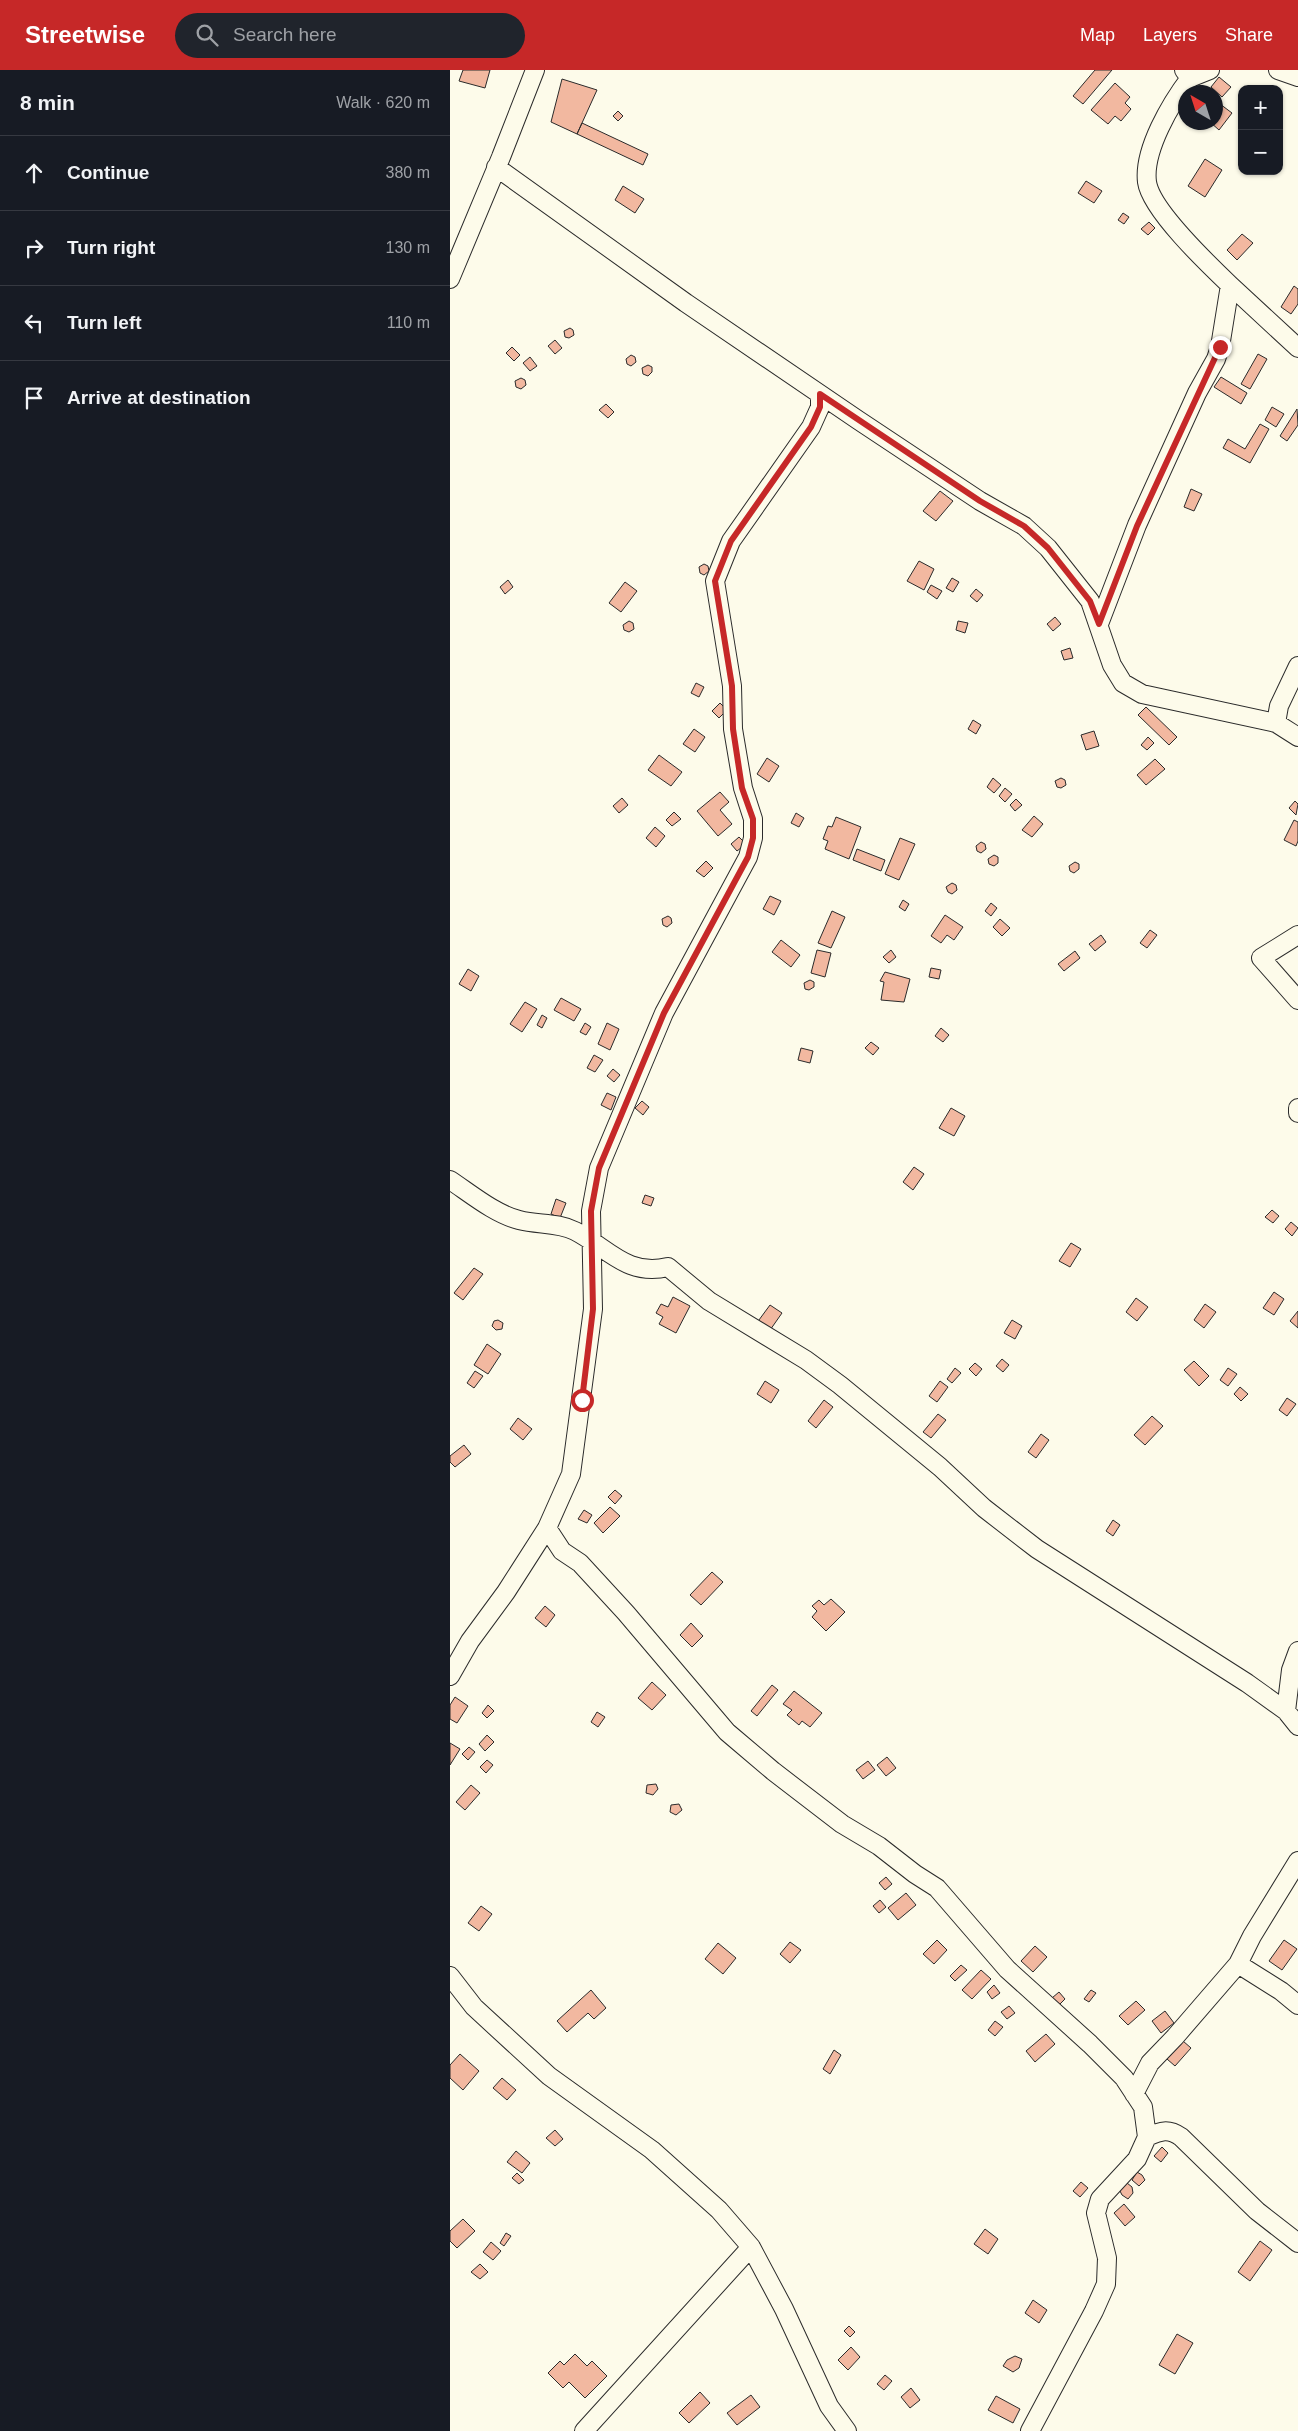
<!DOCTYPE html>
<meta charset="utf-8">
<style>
body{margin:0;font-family:Helvetica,sans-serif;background:#20242c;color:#f1f3f6}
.controls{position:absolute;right:15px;top:15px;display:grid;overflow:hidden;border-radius:10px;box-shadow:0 1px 4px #0004}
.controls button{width:45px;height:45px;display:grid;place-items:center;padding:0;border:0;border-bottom:1px solid #363941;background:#171b24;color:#f1f3f6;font:25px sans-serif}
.compass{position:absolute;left:728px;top:15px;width:45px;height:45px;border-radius:50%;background:#171b24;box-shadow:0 1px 4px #0004;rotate:321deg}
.stop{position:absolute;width:15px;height:15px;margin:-11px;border:4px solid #c62828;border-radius:50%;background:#fff}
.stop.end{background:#c62828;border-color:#fff;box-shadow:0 1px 5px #0008}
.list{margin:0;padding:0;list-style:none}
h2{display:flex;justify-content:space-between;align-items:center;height:65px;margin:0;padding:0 20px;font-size:21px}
h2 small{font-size:16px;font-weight:400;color:#9ea1a6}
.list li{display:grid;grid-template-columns:32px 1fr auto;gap:15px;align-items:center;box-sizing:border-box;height:75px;padding:0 20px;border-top:1px solid #363941}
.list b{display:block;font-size:19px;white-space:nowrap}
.list em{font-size:16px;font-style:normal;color:#9ea1a6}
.icon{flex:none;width:28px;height:28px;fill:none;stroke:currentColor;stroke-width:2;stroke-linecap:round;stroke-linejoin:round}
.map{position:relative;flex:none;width:848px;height:2361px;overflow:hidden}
header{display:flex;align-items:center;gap:30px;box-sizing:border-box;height:70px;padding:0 25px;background:#c62828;color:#fff}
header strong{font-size:24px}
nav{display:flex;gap:28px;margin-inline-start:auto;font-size:18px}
.search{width:350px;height:45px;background:#20242c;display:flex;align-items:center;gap:12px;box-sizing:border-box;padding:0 18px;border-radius:28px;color:#9ea1a6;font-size:19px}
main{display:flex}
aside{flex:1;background:#171b24}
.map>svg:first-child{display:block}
</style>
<header>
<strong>Streetwise</strong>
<div class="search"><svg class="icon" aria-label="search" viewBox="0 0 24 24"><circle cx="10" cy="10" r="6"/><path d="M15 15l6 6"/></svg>Search here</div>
<nav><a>Map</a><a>Layers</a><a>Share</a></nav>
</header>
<main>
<aside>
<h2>8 min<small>Walk · 620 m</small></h2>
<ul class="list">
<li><svg class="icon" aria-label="ahead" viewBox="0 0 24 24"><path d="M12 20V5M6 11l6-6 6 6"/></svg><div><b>Continue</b></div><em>380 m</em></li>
<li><svg class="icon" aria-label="right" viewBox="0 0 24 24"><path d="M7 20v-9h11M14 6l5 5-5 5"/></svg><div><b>Turn right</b></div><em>130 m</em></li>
<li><svg class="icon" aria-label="left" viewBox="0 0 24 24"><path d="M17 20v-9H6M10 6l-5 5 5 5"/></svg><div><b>Turn left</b></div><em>110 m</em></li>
<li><svg class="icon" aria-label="arrive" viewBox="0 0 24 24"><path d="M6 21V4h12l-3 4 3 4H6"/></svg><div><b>Arrive at destination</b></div></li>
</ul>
</aside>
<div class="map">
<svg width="848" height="2361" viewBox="0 0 848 2361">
<rect width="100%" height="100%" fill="#fdfbea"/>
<path fill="#f2b8a0" stroke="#2b2b2b" d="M13,0H40L35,18L9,11Z
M645,0H662L633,34L623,26Z
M769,7L781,17L772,27L761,17Z
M112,9L147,20L127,64L101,52Z
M665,13L680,27L675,33L681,39L671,51L665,46L658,54L641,40Z
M770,34L782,43L769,60L760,52H766V40Z
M168,41L173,46L168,51L163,46Z
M132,53L198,84L193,95L127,64Z
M755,89L772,100L755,127L738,116Z
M636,111L652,121L644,133L628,123Z
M173,116L194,129L185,143L165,130Z
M673,143L679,147L674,154L668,150Z
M699,152L705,158L698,165L691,159Z
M792,164L803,173L787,190L777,180Z
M844,216L848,219V234L841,244L831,237Z
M120,258L123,260L124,265L119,268L115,267L114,261Z
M105,270L112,278L105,284L98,276Z
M62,277L70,285L64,291L56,283Z
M808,284L817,289L800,319L791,314Z
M181,285L185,287L186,292L181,296L177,294L176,289Z
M80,287L87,296L80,301L73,293Z
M198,295L202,297V302L198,306L193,304L192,298Z
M771,307L797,323L791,334L764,317Z
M71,308L75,310L76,315L71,319L66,317L65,311Z
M156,334L164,342L158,348L149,340Z
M822,337L834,344L826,357L815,350Z
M847,339L848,355L837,371L830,366Z
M810,354L819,359L800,393L773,378L778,369L795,379Z
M741,419L752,424L744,441L734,437Z
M490,421L503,431L486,451L473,441Z
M469,491L484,499L474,520L457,511Z
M254,494L258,496L259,501L254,505L250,503L249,497Z
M502,508L509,512L503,522L496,518Z
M58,510L63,517L55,524L50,517Z
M175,512L187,521L171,542L159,533Z
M481,515L492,521L487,529L477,522Z
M526,519L533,525L527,532L520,526Z
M605,547L611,554L603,561L597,554Z
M179,551L183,553L184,559L179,562L174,560L173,555Z
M508,551L518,553L515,563L506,560Z
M620,578L623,588L614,590L611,581Z
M246,613L254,617L249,627L241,623Z
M270,633L277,640L269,648L262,641Z
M696,637L727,667L719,675L688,645Z
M523,650L531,655L526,664L518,659Z
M244,659L255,667L245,682L233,674Z
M644,661L649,676L636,680L631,665Z
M698,667L704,673L697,680L691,675Z
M209,685L232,702L221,716L198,700Z
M317,688L329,696L319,712L307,704Z
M705,689L715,699L696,715L687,705Z
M543,708L551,715L544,723L537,717Z
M611,708L615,710L616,715L611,718L607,717L605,711Z
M555,718L562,724L555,732L549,726Z
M270,722L279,732L270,740L282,754L268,766L247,741Z
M172,728L178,735L169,743L163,736Z
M566,729L572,735L565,741L560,735Z
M845,731L848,734L846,745L839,738Z
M224,742L231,749L222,756L216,750Z
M346,743L354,748L349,757L341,753Z
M584,746L593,754L582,767L572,760Z
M386,747L411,757L399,789L375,779L378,771L373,769L378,756L382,757Z
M844,750L848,752V771L846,776L834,770Z
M205,757L215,766L206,777L196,768Z
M289,767L296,774L287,781L281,774Z
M450,768L465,774L449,810L435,804Z
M531,772L535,774L536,779L531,783L527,781L526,776Z
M407,779L435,790L431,801L403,790Z
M544,785L548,787V793L544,796L539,794L538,789Z
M256,791L263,798L254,807L246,801Z
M625,792L629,794V799L624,803L620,801L619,796Z
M502,813L506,815L507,820L502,824L498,822L496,817Z
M320,826L331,831L324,845L313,839Z
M453,830L459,834L455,841L449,837Z
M541,833L547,838L541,846L535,841Z
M382,841L395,847L381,878L368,873Z
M495,845L513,857L504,870L497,865L491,873L481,866Z
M218,846L221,848L222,853L217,857L213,855L212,849Z
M550,849L560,858L552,866L543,857Z
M700,860L707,865L697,878L690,873Z
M651,865L656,872L645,881L639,874Z
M331,870L350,885L341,897L322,882Z
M367,880L381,883L375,907L361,903Z
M441,880L446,887L439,893L433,887Z
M625,881L630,888L614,901L608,894Z
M481,898L491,900L489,909L479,907Z
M18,899L29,906L21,921L9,914Z
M435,902L460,909L454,932L431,930L434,912L430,911Z
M360,910L364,912V917L359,920L355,919L354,913Z
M111,928L131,939L124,951L104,940Z
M75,932L87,939L72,962L60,954Z
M92,945L97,948L92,958L87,955Z
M135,953L141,957L136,965L130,962Z
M157,953L169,959L160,980L148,974Z
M491,958L499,965L493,972L485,966Z
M421,972L429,978L423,985L415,978Z
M351,978L363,981L360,993L348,990Z
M144,985L153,990L145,1002L137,998Z
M163,999L170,1005L164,1012L157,1006Z
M157,1023L166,1027L161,1040L151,1035Z
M192,1031L199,1037L193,1045L185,1038Z
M501,1038L515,1046L504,1066L489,1058Z
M464,1097L474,1104L463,1120L453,1112Z
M195,1125L204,1128L201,1136L192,1133Z
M106,1129L116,1133L110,1148L101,1144Z
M822,1140L829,1146L823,1153L815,1147Z
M841,1152L848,1158L842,1166L835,1159Z
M621,1173L631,1179L620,1197L609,1191Z
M24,1198L33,1204L13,1230L4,1223Z
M824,1222L834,1229L824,1245L813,1238Z
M223,1227L240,1236L226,1263L209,1254L213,1247L206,1243L211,1234L218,1237Z
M686,1228L698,1237L687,1251L676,1242Z
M755,1234L766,1242L754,1258L744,1250Z
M320,1235L332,1243L318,1263L306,1254Z
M848,1241V1258L840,1251Z
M48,1250L53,1253L52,1259L46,1260L42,1256L44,1251Z
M562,1250L572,1256L565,1269L554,1263Z
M37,1274L51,1284L38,1304L24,1295Z
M552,1289L559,1295L553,1302L546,1296Z
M744,1291L759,1306L749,1316L734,1300Z
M525,1293L532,1299L526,1306L519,1299Z
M505,1298L511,1303L502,1313L497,1309Z
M778,1298L787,1304L778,1316L770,1310Z
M25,1301L33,1306L24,1318L17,1313Z
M315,1311L329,1320L321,1333L307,1324Z
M490,1311L498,1317L487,1332L479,1326Z
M790,1317L798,1324L791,1331L784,1324Z
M837,1328L846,1334L837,1346L829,1340Z
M374,1330L383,1337L366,1358L358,1351Z
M488,1344L496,1350L481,1368L473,1362Z
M702,1346L713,1356L695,1375L684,1365Z
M68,1348L82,1359L73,1370L60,1359Z
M591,1364L599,1370L586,1388L578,1382Z
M14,1375L21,1384L5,1397L0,1392V1386Z
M165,1420L172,1426L165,1434L158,1427Z
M160,1437L170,1446L153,1463L144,1453Z
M134,1440L142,1445L137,1453L128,1449Z
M663,1450L670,1455L663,1466L656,1461Z
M262,1502L273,1512L251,1535L240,1525Z
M381,1529L395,1542L376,1561L362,1547L367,1541L362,1536L369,1530L374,1535Z
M95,1536L105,1545L96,1557L85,1548Z
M241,1553L253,1566L242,1577L230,1565Z
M202,1612L216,1625L202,1640L188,1628Z
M322,1615L328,1620L307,1646L301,1641Z
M344,1621L372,1643L360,1657L352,1651L349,1655L337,1645L342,1640L333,1634Z
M5,1627L18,1636L7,1653L0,1649V1635Z
M38,1635L44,1641L37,1648L32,1643Z
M147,1642L155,1647L148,1657L141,1652Z
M37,1665L44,1672L35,1681L29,1674Z
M0,1673L10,1679L0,1695Z
M19,1677L25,1682L18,1690L12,1684Z
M437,1687L446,1698L436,1706L427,1695Z
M37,1690L43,1695L36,1703L30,1697Z
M418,1691L425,1700L413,1709L406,1700Z
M206,1714L208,1719L203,1725L196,1723L197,1715Z
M21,1715L30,1723L15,1740L6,1732Z
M229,1734L232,1740L226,1745L220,1742L221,1735Z
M436,1807L442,1814L435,1820L429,1813Z
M456,1823L466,1835L448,1850L438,1838Z
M430,1830L436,1837L429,1843L423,1836Z
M31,1836L42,1844L29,1861L18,1853Z
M487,1870L497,1880L484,1894L473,1884Z
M834,1870L847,1879L832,1900L819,1891Z
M340,1872L351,1880L340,1893L330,1884Z
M268,1873L286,1888L273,1904L255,1889Z
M585,1876L597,1887L583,1902L571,1891Z
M511,1895L517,1900L505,1911L500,1906Z
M531,1900L541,1909L522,1929L512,1920Z
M544,1915L550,1923L542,1929L537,1922Z
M141,1920L156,1938L144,1949L138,1943L117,1962L107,1951Z
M641,1920L646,1923L639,1932L634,1929Z
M609,1922L615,1929L608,1936L602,1928Z
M686,1931L695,1940L678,1955L669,1946Z
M559,1936L565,1943L557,1949L551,1942Z
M715,1941L724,1953L711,1963L702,1951Z
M545,1951L553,1957L545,1966L538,1960Z
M596,1964L605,1974L585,1992L576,1981Z
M733,1971L741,1978L725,1996L717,1989Z
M384,1980L391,1985L380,2004L373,1999Z
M10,1984L29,2001L13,2020L0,2008V1995Z
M52,2008L66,2020L57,2030L43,2018Z
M105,2060L113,2069L105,2076L96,2068Z
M712,2077L718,2083L711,2092L704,2086Z
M66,2081L80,2093L72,2103L57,2092Z
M687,2102L692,2105L695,2110L689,2116L682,2110Z
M67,2103L74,2110L69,2114L62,2108Z
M631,2112L638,2118L630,2127L623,2121Z
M677,2113L682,2117L683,2123L678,2129L672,2125L669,2119Z
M674,2134L685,2147L675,2156L664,2143Z
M13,2149L25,2161L7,2178L0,2171V2161Z
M535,2159L548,2169L538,2184L524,2174Z
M56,2163L61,2166L54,2176L50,2173Z
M810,2171L822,2180L800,2211L788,2202Z
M41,2172L51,2181L43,2190L33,2182Z
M30,2194L38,2202L30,2209L21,2202Z
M583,2230L597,2240L589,2253L575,2243Z
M399,2256L405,2262L400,2267L394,2261Z
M727,2264L743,2273L725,2304L709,2295Z
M401,2277L410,2287L398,2300L388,2290Z
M125,2284L137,2296L142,2291L157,2306L135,2328L119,2312L113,2318L98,2303L110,2291L114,2295Z
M565,2286L572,2289L569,2298L563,2302L553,2296L557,2290Z
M435,2305L442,2311L434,2320L427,2314Z
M461,2318L470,2330L460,2338L451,2327Z
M250,2322L260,2333L239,2353L229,2343Z
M301,2325L310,2337L287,2355L277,2343Z
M546,2326L570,2339L563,2353L538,2340Z"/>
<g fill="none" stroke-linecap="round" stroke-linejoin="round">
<g stroke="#2b2b2b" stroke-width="20">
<path id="minor" d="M734,0L740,8L760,0
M828,0L848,7
M46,97L236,233L408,350L530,431L574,456L598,478L640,531L662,595L673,613L692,624L826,653L848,667
M0,209L51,87L85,0
M780,215L848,278
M649,554L687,455L747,323L766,289L770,277L780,215C759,195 701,140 697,112C693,80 721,33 740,8
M826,653L829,636L848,596
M848,865L811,888L848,930
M848,1038V1043
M0,1110C21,1124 45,1144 69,1150C88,1155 108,1152 125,1161C158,1178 177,1207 218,1197L259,1231L356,1290L390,1315L490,1397L534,1438L587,1479L797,1613L836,1641
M97,1458L112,1481L130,1493L176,1543L277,1662L323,1701L392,1754L429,1776L465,1804L487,1818L557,1899L640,1974L674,2008L693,2037L697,2067L687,2089L650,2129L646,2143L657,2188L656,2214L644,2241L580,2361
M848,1581L841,1600L836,1641L848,1656
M0,1606L20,1571L56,1522L97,1458L121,1404L143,1239L141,1141L149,1098L214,943L298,787L303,768V749L293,718L283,659L282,616L265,511L281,471L361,357L370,337V324
M788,1894L831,1921L848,1935
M0,1906L24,1937L99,2006L202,2080L269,2140L301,2177L334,2239L379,2336L397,2361
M684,2024L700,1993L725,1967L788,1894L802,1866L848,1791
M697,2067C711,2061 718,2058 731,2067L807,2141L848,2173
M134,2361L301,2177"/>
</g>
<use href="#minor" stroke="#fdfbea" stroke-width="18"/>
</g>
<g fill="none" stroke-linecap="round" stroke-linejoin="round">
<path stroke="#c62828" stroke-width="6" d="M132,1330L143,1239L141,1141L149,1098L214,943L298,787L303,768V749L292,718L283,659L282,616L265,511L281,471L361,357L370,337V324L530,431L574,456L598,478L640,531L649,554L687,456L770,277"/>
</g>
</svg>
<div class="controls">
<button>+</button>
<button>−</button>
</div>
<svg class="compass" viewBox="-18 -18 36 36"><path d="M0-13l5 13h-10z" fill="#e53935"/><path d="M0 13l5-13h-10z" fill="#9ea1a6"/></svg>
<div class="stop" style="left:132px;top:1330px"></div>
<div class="stop end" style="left:770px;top:277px"></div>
</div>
</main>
